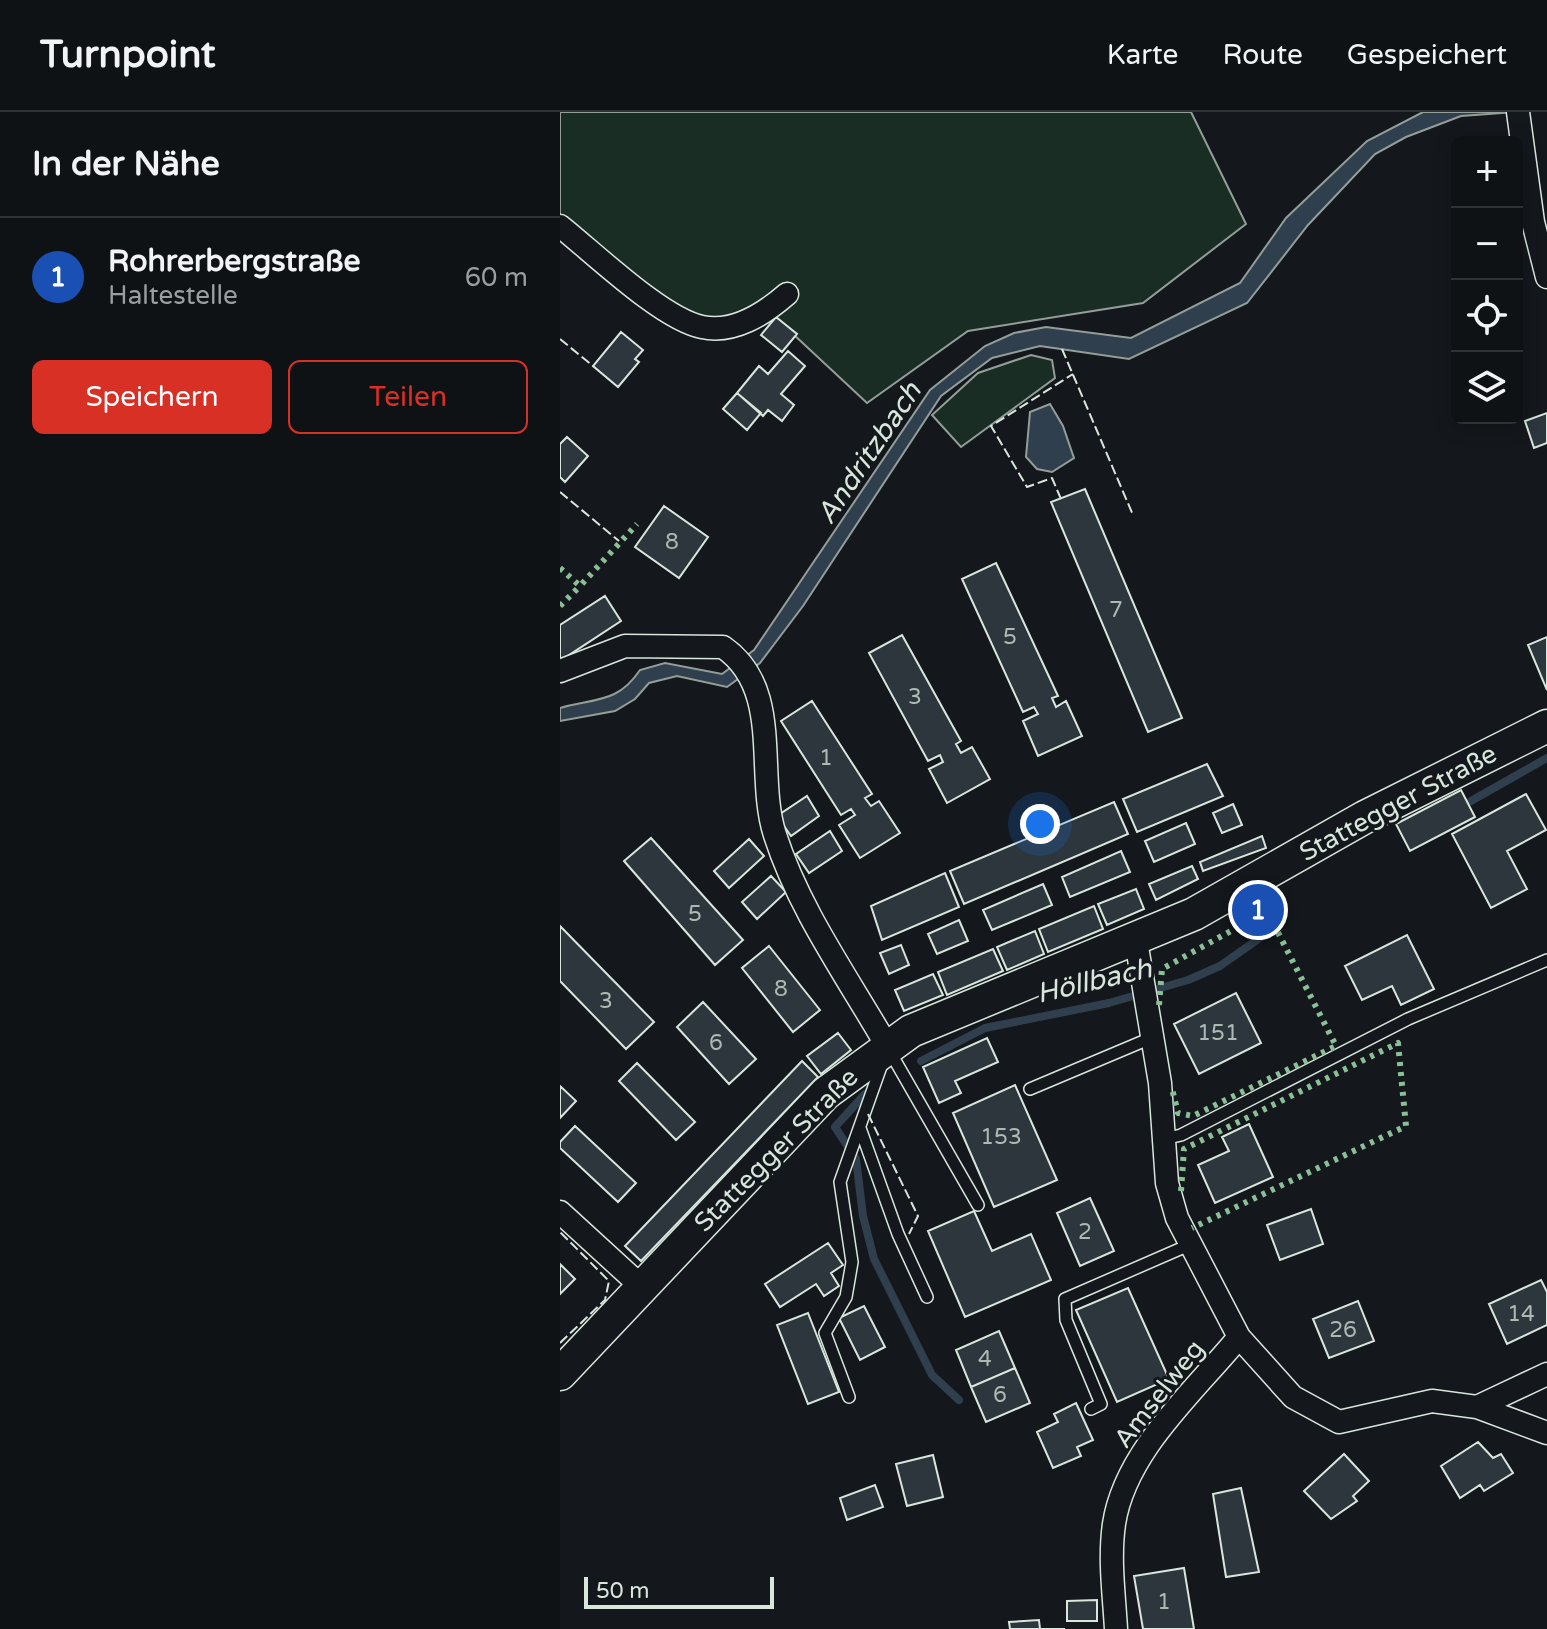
<!DOCTYPE html>
<html lang="de">
<meta charset="utf-8">
<style>
body{margin:0;font-family:"Varela Round",sans-serif;background:#1d2022;color:#f1f3f6}
.controls{position:absolute;right:24px;top:24px;display:grid;overflow:hidden;border-radius:12px;box-shadow:0 4px 20px #0003}
.controls button{width:72px;height:72px;display:grid;place-items:center;padding:0;border:0;border-bottom:2px solid #2f3234;background:#0f1215;color:#f1f3f6;font:40px sans-serif}
.scale{position:absolute;left:24px;bottom:20px;width:190px;box-sizing:border-box;padding-left:8px;border:4px solid #d8e6dc;border-top:0;font-size:22px;line-height:28px;white-space:nowrap;color:#d8e6dc;-webkit-text-stroke:6px #14181c;paint-order:stroke}
.you{position:absolute;left:480px;top:712px;width:28px;height:28px;margin:-20px;border:6px solid #fff;border-radius:50%;background:#1a73e8;box-shadow:0 0 0 12px #1a73e833}
.badge{display:grid;place-items:center;width:52px;height:52px;border-radius:50%;background:#d93025;color:#fff;font-size:26px;font-weight:700}
.pin{position:absolute;translate:-50% -50%;border:4px solid #fff;box-shadow:0 2px 8px #0006}
.list{margin:0;padding:0;list-style:none}
h2{display:flex;justify-content:space-between;align-items:center;height:104px;margin:0;padding:0 32px;font-size:34px}
h2 small{font-size:26px;font-weight:400;color:#9b9ea0}
.list li{display:grid;grid-template-columns:52px 1fr auto;gap:24px;align-items:center;box-sizing:border-box;height:120px;padding:0 32px;border-top:2px solid #2f3234}
.list b{display:block;font-size:30px;white-space:nowrap}
.list p{margin:0;font-size:26px;white-space:nowrap;color:#9b9ea0}
.list em{font-size:26px;font-style:normal;color:#9b9ea0}
.actions{display:flex;gap:16px;padding:24px 32px}
.actions a{flex:1;padding:18px 0;border:2px solid #d93025;border-radius:12px;text-align:center;font-size:28px;color:#d93025}
.actions .main{background:#d93025;color:#fff}
.icon{flex:none;width:44px;height:44px;fill:none;stroke:currentColor;stroke-width:2;stroke-linecap:round;stroke-linejoin:round}
.map{position:relative;flex:none;width:987px;height:1517px;overflow:hidden}
header{display:flex;align-items:center;gap:48px;box-sizing:border-box;height:112px;padding:0 40px;background:#0f1215;border-bottom:2px solid #2f3234}
header strong{font-size:38px}
nav{display:flex;gap:44px;margin-inline-start:auto;font-size:28px}
main{display:flex}
aside{flex:1;background:#0f1215}
.map>svg:first-child{display:block}
</style>
<header>
<strong>Turnpoint</strong>
<nav><a>Karte</a><a>Route</a><a>Gespeichert</a></nav>
</header>
<main>
<aside>
<h2>In der Nähe<small></small></h2>
<ul class="list">
<li><span class="badge" style="background:#1a4fb4">1</span><div><b>Rohrerbergstraße</b><p>Haltestelle</p></div><em>60 m</em></li>
</ul>
<div class="actions"><a class="main">Speichern</a><a>Teilen</a></div>
</aside>
<div class="map">
<svg width="987" height="1517" viewBox="0 0 987 1517">
<rect width="100%" height="100%" fill="#14181c"/>
<path fill="#1a2d24" stroke="#939e99" stroke-width="2" d="M0,0H631L686,112L583,191L408,219L307,291L203,194C192,198 180,206 169,208C121,218 36,132 0,103Z
M471,243L492,248L495,266L401,335L372,303L418,261Z"/>
<path fill="#2f3f4d" stroke="#939e99" stroke-width="2" d="M863,0H956L901,4L846,25L815,42L748,113L687,191L569,247L480,234L432,246L381,284L243,494L200,551L167,575L117,564L89,571L75,587L55,599L0,609V596C36,586 58,591 80,558L105,551L162,562L194,538L370,278L425,234L454,221L486,215L571,226L680,171L726,106L807,29Z
M490,292L503,314L514,346L492,360L477,357L466,345L470,300Z"/>
<g fill="none" stroke-linecap="round" stroke-linejoin="round">
<path stroke="#2f3f4d" stroke-width="8" d="M911,689L987,646
M361,949L425,916L549,891L628,868L660,854L711,818
M305,982L275,1015L296,1047L303,1104L314,1147L372,1263L399,1288"/>
</g>
<path fill="#2c363c" stroke="#d8e6dc" stroke-width="2" d="M216,205L237,222L222,240L201,223Z
M61,220L83,238L75,247L79,250L58,275L33,254Z
M228,239L245,254L221,282L234,293L222,309L208,298L203,304L177,281L199,254L208,262Z
M177,281L201,301L187,318L163,297Z
M987,301V331L974,336L965,309Z
M7,325L28,344L5,370L0,365V332Z
M525,377L622,606L588,620L491,390Z
M104,394L148,425L119,466L75,435Z
M436,451L498,584L492,586L496,595L506,589L522,624L478,644L463,609L478,602L474,595L463,600L402,467Z
M45,484L61,509L0,549V513Z
M342,523L401,629L396,632L401,641L412,635L430,667L387,691L369,657L383,650L380,643L368,649L309,541Z
M987,525V578L968,533Z
M252,589L312,682L305,686L311,694L319,689L340,721L300,746L279,713L295,703L291,697L281,703L221,609Z
M647,652L663,684L577,720L563,687Z
M901,678L915,705L850,739L836,712Z
M966,682L986,718L947,739L967,777L931,796L892,722Z
M247,684L259,704L231,724L217,704Z
M554,690L568,722L404,792L390,759Z
M673,692L682,713L662,721L653,701Z
M626,711L635,732L594,750L585,729Z
M270,719L282,739L249,761L236,742Z
M702,724L706,736L643,759L640,750Z
M91,726L183,828L155,853L64,749Z
M189,727L204,744L169,776L154,759Z
M561,739L570,760L510,785L502,765Z
M632,754L638,767L596,788L589,772Z
M385,761L399,795L322,828L311,794Z
M211,764L226,780L197,807L182,790Z
M483,772L492,793L432,818L423,798Z
M576,777L584,797L547,813L538,792Z
M534,794L543,817L488,840L479,817Z
M399,808L408,829L377,842L368,822Z
M0,814L94,910L66,937L0,869Z
M475,819L484,842L447,858L437,835Z
M847,823L874,877L841,893L832,874L802,888L785,854Z
M341,833L349,853L329,862L320,841Z
M209,834L260,898L233,920L182,856Z
M433,837L443,859L387,883L378,860Z
M373,862L383,883L344,899L335,878Z
M676,881L701,931L639,962L614,912Z
M143,890L196,947L169,972L117,915Z
M278,921L291,938L261,962L247,944Z
M427,926L438,950L395,969L401,981L379,991L363,955Z
M242,949L258,965L81,1149L65,1134Z
M77,951L135,1010L116,1028L59,969Z
M455,973L497,1068L434,1095L393,1001Z
M0,974L16,989L0,1006Z
M689,1012L713,1065L655,1091L638,1053L669,1039L662,1025Z
M15,1014L76,1071L58,1090L0,1036V1030Z
M530,1086L554,1139L520,1154L497,1101Z
M751,1097L763,1132L720,1148L707,1113Z
M414,1099L432,1139L471,1122L491,1168L405,1205L368,1119Z
M268,1131L283,1153L271,1161L279,1174L264,1184L256,1172L220,1195L205,1172Z
M0,1152L15,1167L0,1182Z
M981,1168L987,1180V1213L947,1232L929,1192Z
M568,1176L609,1267L557,1290L516,1198Z
M798,1189L814,1229L769,1246L753,1207Z
M304,1194L325,1235L300,1248L279,1206Z
M248,1201L279,1280L248,1292L217,1213Z
M439,1219L455,1256L411,1275L396,1238Z
M455,1256L470,1291L426,1310L411,1275Z
M516,1291L533,1328L517,1335L521,1344L493,1356L477,1320L498,1310L494,1302Z
M918,1330L933,1346L941,1342L953,1361L924,1379L920,1373L900,1386L881,1354Z
M784,1342L809,1369L793,1384L797,1389L771,1407L744,1379Z
M373,1343L383,1385L347,1394L336,1352Z
M315,1373L323,1395L287,1408L280,1386Z
M681,1376L699,1460L666,1465L653,1382Z
M624,1456L634,1517H583L574,1464Z
M537,1488V1509H507V1489Z
M479,1508L480,1517H505H450L449,1510Z"/>
<g fill="none" stroke-linecap="round" stroke-linejoin="round">
<g stroke="#d8e6dc" stroke-width="14">
<path id="lane" d="M329,938L418,1093
M470,977L591,926
M300,1016L338,1122L367,1185
M604,1027L621,1023L848,907L987,848
M289,1285L265,1221L286,1185L292,1150L280,1070L323,949
M531,1297L541,1292L506,1208L505,1187L629,1133"/>
</g>
<g stroke="#d8e6dc" stroke-width="25">
<path id="street" d="M958,0L973,110L987,165
M0,114C34,141 102,207 142,215C174,222 204,202 227,182
M0,559L65,534L163,535C224,577 195,662 215,723C239,798 288,866 327,934
M576,829L600,971L607,1071L617,1106L679,1225L733,1285L779,1310L872,1289L917,1295L987,1321
M0,1100L83,1176
M917,1295L987,1262
M556,1517C554,1482 549,1447 554,1412C565,1339 634,1280 679,1225"/>
</g>
<g stroke="#d8e6dc" stroke-width="35">
<path id="secondary" d="M0,1262L266,981L351,919L634,802L805,705L987,614"/>
</g>
<use href="#lane" stroke="#14181c" stroke-width="11"/>
<use href="#street" stroke="#14181c" stroke-width="22"/>
<use href="#secondary" stroke="#14181c" stroke-width="32"/>
<path stroke="#8ac095" stroke-width="6" stroke-dasharray="4 6" stroke-linecap="butt" d="M0,456L20,474L77,412
M0,494L20,474
M599,893L602,857L707,799L776,934L633,1004L618,1001L612,977
M621,1079L624,1037L838,931L846,1014L632,1116"/>
<path stroke="#d8e6dc" stroke-width="2" stroke-dasharray="10 4" stroke-linecap="butt" d="M0,227L33,254
M502,237L573,403
M0,380L59,429
M501,387L492,366L467,375L431,314L513,262
M308,1002L358,1104L349,1122
M0,1231L45,1188L49,1169L0,1120"/>
</g>
<g text-anchor="middle" dominant-baseline="central" stroke-width="6" stroke-linejoin="round" paint-order="stroke">
<g font-size="22" fill="#adbab4">
<text x="112" y="430">8</text>
<text x="556" y="498">7</text>
<text x="450" y="525">5</text>
<text x="355" y="585">3</text>
<text x="266" y="646">1</text>
<text x="135" y="802">5</text>
<text x="221" y="877">8</text>
<text x="46" y="889">3</text>
<text x="658" y="921">151</text>
<text x="156" y="931">6</text>
<text x="441" y="1025">153</text>
<text x="525" y="1120">2</text>
<text x="961" y="1202">14</text>
<text x="783" y="1218">26</text>
<text x="425" y="1247">4</text>
<text x="440" y="1283">6</text>
<text x="604" y="1490">1</text>
</g>
<g font-size="26" fill="#d8e6dc" stroke="#14181c">
<text transform="translate(838 691) rotate(-28)">Stattegger Straße</text>
<text transform="translate(216 1038) rotate(-45)">Stattegger Straße</text>
<text transform="translate(599 1282) rotate(-52)">Amselweg</text>
</g>
<g font-size="28" font-style="italic" fill="#d8e6dc" stroke="#14181c">
<text transform="translate(309 341) rotate(-56)">Andritzbach</text>
<text transform="translate(534 869) rotate(-13)">Höllbach</text>
</g>
</g>
</svg>
<div class="controls">
<button>+</button>
<button>−</button>
<button><svg class="icon" aria-label="locate" viewBox="0 0 24 24"><circle cx="12" cy="12" r="6"/><path d="M12 2v4M12 18v4M2 12h4M18 12h4"/></svg></button>
<button><svg class="icon" aria-label="layers" viewBox="0 0 24 24"><path d="M12 4l9 5-9 5-9-5zM3 14l9 5 9-5"/></svg></button>
</div>
<div class="scale">50 m</div>
<div class="you"></div>
<div class="pin badge" style="left:698px;top:798px;background:#1a4fb4">1</div>
</div>
</main>
